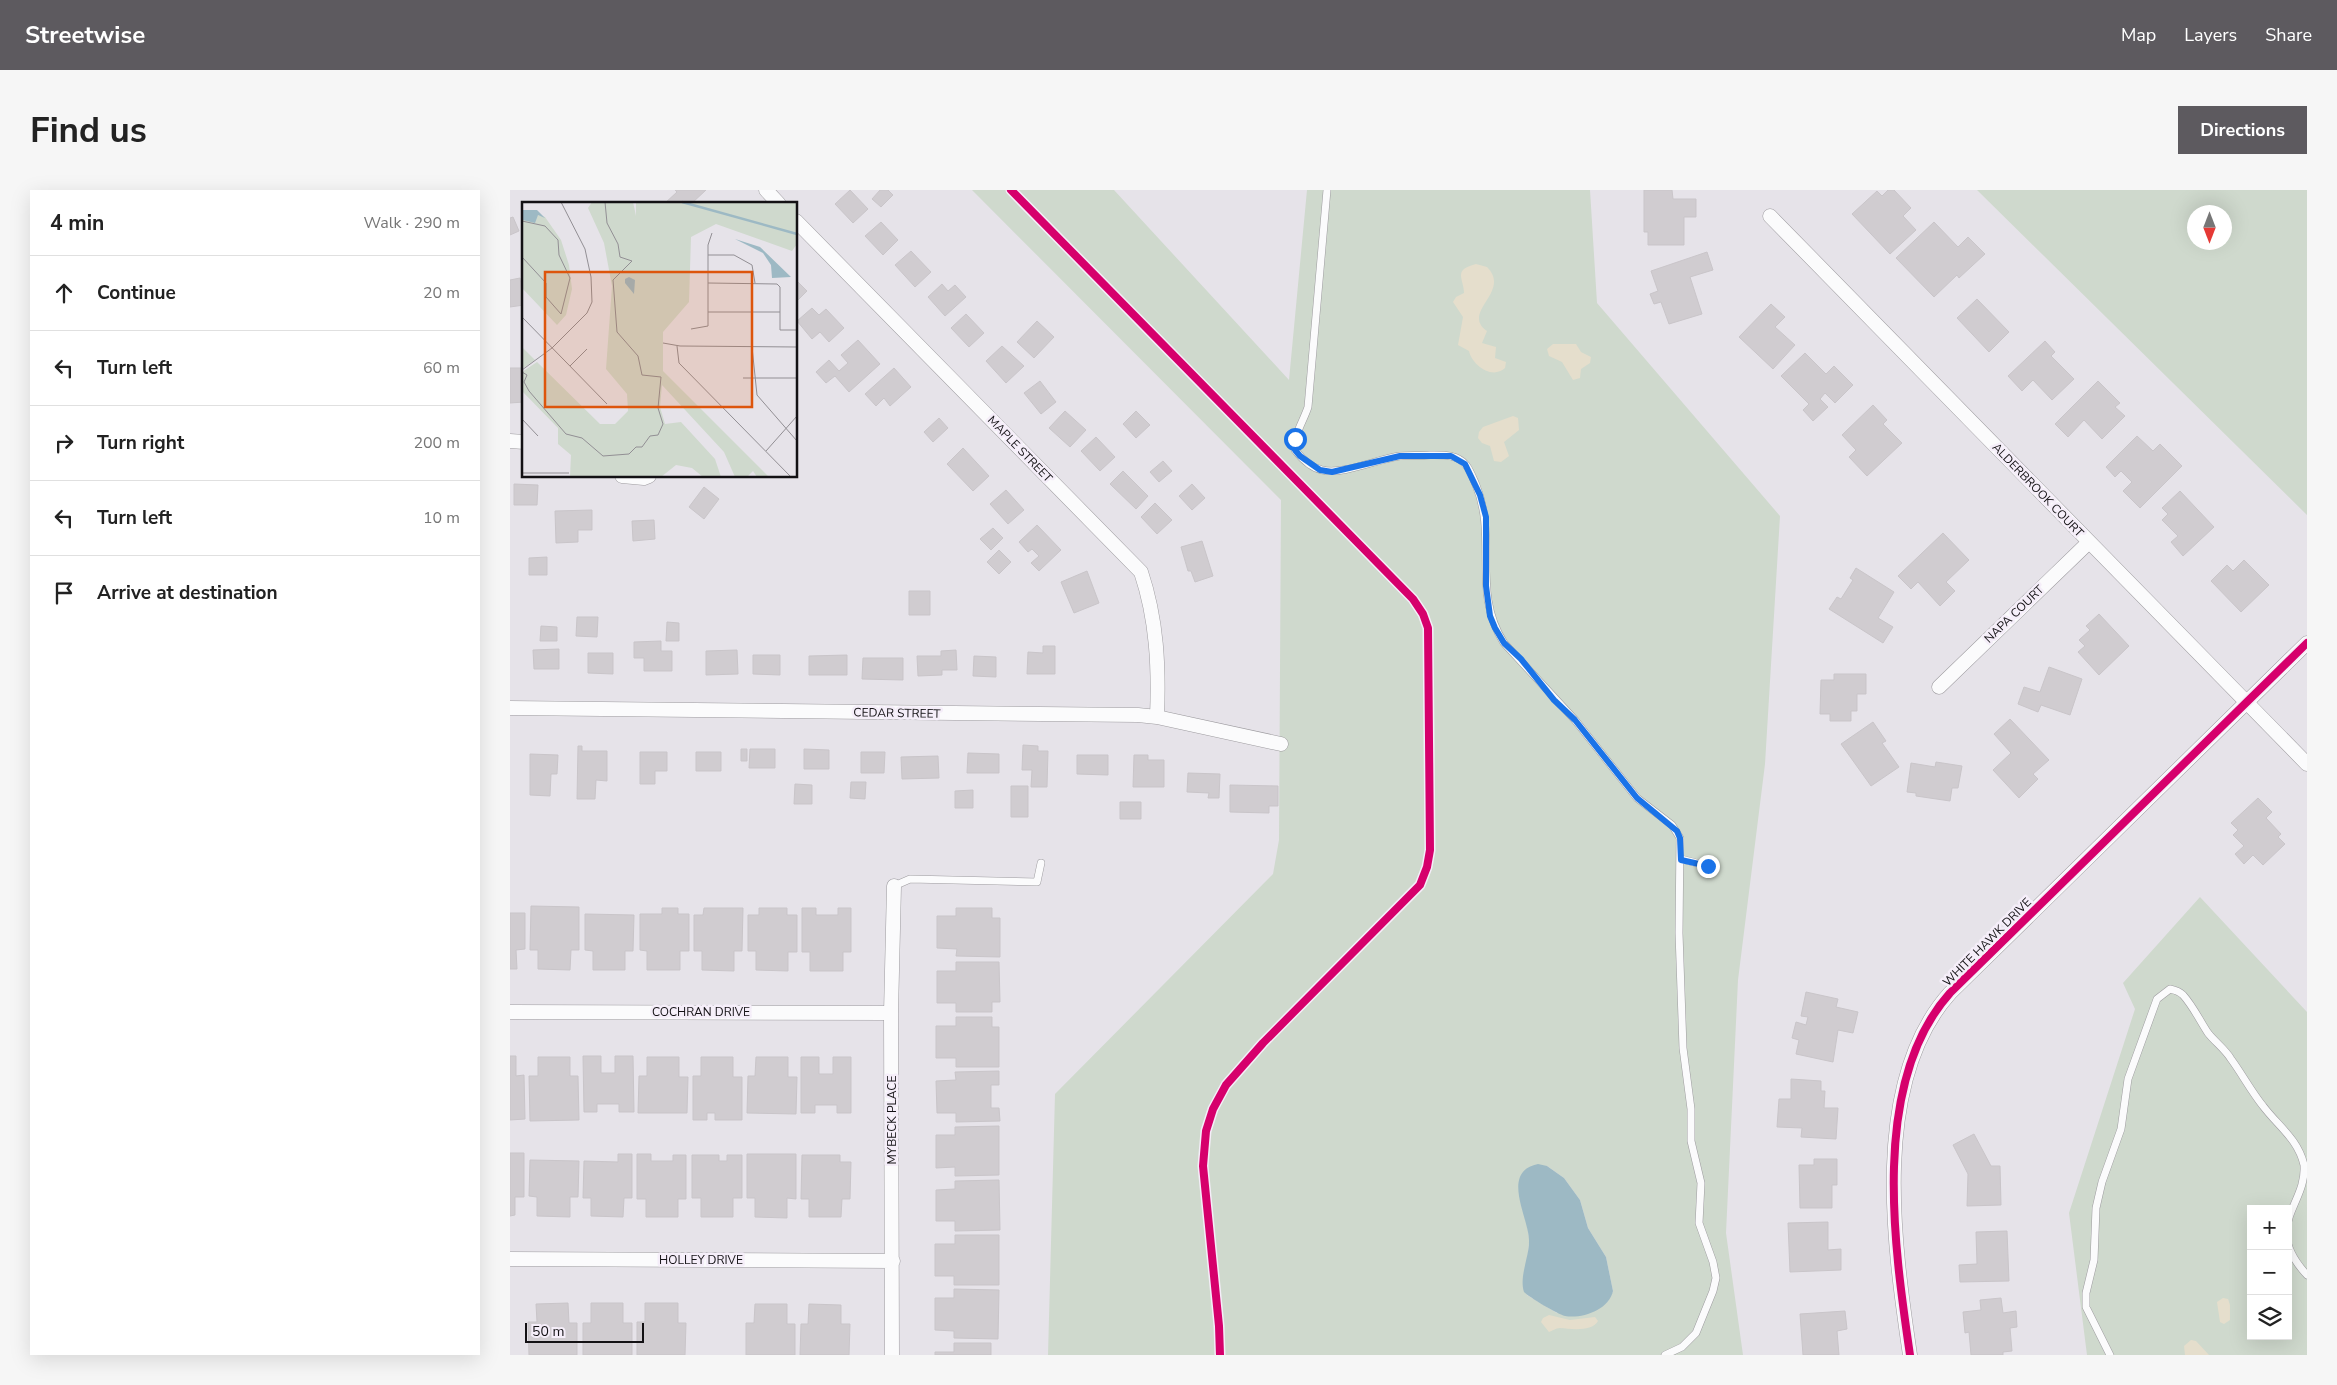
<!DOCTYPE html>
<meta charset="utf-8">
<style>
body{margin:0;font-family:"Nunito Sans",sans-serif;background:#f6f6f6;color:#222}
.controls{position:absolute;right:15px;bottom:15px;display:grid;overflow:hidden;border-radius:0px;box-shadow:0 5px 20px #0002}
.controls button{width:45px;height:45px;display:grid;place-items:center;padding:0;border:0;border-bottom:1px solid #e0e0e0;background:#fff;color:#222;font:25px sans-serif}
.compass{position:absolute;left:1677px;top:15px;width:45px;height:45px;border-radius:50%;background:#fff;box-shadow:0 5px 20px #0002;rotate:180deg}
.scale{position:absolute;left:15px;bottom:12px;width:119px;box-sizing:border-box;padding-left:5px;border:2px solid #131114;border-top:0;font-size:14px;line-height:18px;white-space:nowrap;color:#131114;-webkit-text-stroke:4px #f5eef9;paint-order:stroke}
.stop{position:absolute;width:15px;height:15px;margin:-11px;border:4px solid #1a73e8;border-radius:50%;background:#fff}
.stop.end{background:#1a73e8;border-color:#fff;box-shadow:0 1px 5px #0008}
.list{margin:0;padding:0;list-style:none}
h2{display:flex;justify-content:space-between;align-items:center;height:65px;margin:0;padding:0 20px;font-size:21px}
h2 small{font-size:16px;font-weight:400;color:#767676}
.list li{display:grid;grid-template-columns:32px 1fr auto;gap:15px;align-items:center;box-sizing:border-box;height:75px;padding:0 20px;border-top:1px solid #e0e0e0}
.list b{display:block;font-size:19px;white-space:nowrap}
.list em{font-size:16px;font-style:normal;color:#767676}
.icon{flex:none;width:28px;height:28px;fill:none;stroke:currentColor;stroke-width:2;stroke-linecap:round;stroke-linejoin:round}
.map{position:relative;flex:none;width:1797px;height:1165px;overflow:hidden;border-radius:0px}
header{display:flex;align-items:center;gap:30px;box-sizing:border-box;height:70px;padding:0 25px;background:#5d5a5f;color:#fff}
header strong{font-size:24px}
nav{display:flex;gap:28px;margin-inline-start:auto;font-size:18px}
.intro{display:flex;align-items:center;justify-content:space-between;box-sizing:border-box;height:120px;padding:0 30px}
h1{margin:0;font-size:35px}
.button{padding:12px 22px;border-radius:0px;background:#5d5a5f;color:#fff;font-size:18px;font-weight:700}
main{display:flex;gap:30px;padding:0 30px}
aside{flex:1;background:#fff;border-radius:0px;box-shadow:0 5px 20px #0002}
.map>svg:first-child{display:block}
</style>
<header>
<strong>Streetwise</strong>
<nav><a>Map</a><a>Layers</a><a>Share</a></nav>
</header>
<div class="intro"><h1>Find us</h1><a class="button">Directions</a></div>
<main>
<aside>
<h2>4 min<small>Walk · 290 m</small></h2>
<ul class="list">
<li><svg class="icon" aria-label="ahead" viewBox="0 0 24 24"><path d="M12 20V5M6 11l6-6 6 6"/></svg><div><b>Continue</b></div><em>20 m</em></li>
<li><svg class="icon" aria-label="left" viewBox="0 0 24 24"><path d="M17 20v-9H6M10 6l-5 5 5 5"/></svg><div><b>Turn left</b></div><em>60 m</em></li>
<li><svg class="icon" aria-label="right" viewBox="0 0 24 24"><path d="M7 20v-9h11M14 6l5 5-5 5"/></svg><div><b>Turn right</b></div><em>200 m</em></li>
<li><svg class="icon" aria-label="left" viewBox="0 0 24 24"><path d="M17 20v-9H6M10 6l-5 5 5 5"/></svg><div><b>Turn left</b></div><em>10 m</em></li>
<li><svg class="icon" aria-label="arrive" viewBox="0 0 24 24"><path d="M6 21V4h12l-3 4 3 4H6"/></svg><div><b>Arrive at destination</b></div></li>
</ul>
</aside>
<div class="map">
<svg width="1797" height="1165" viewBox="0 0 1797 1165">
<rect width="100%" height="100%" fill="#e6e3e9"/>
<path fill="#cfd9cd" fill-rule="evenodd" d="M462,0H604L779,190L797,0H1080L1087,113L1270,326L1255,574L1228,790L1216,1043L1233,1165H538L545,904L763,684L769,650L771,310ZM1037,976L1054,988L1070,1010L1078,1038L1096,1067L1103,1101L1098,1111L1090,1118L1047,1123L1017,1105C1010,1085 1020,1068 1019,1048C1018,1026 1005,1009 1011,987Z
M1467,0H1797V325ZM1684,22H1714V52H1684Z
M1690,707L1797,822V1165H1577L1559,1023L1625,819L1613,793ZM1741,1019H1778V1146H1741Z"/>
<path fill="#e5decc" d="M966,74L977,77C1002,102 950,122 977,141L972,153L986,157L985,168L996,172L995,178C982,190 962,175 959,161L948,155L953,127L943,112L946,107L954,103C954,89 942,80 966,74Z
M1043,154H1066L1071,162L1081,167L1080,173L1071,179L1070,188L1063,190L1052,172L1039,166L1037,159Z
M1003,226L1008,228L1009,240L994,252L999,266L991,272L984,271L980,256L972,253L968,248L969,242L973,237Z
M1713,1108L1718,1109L1720,1115V1130L1714,1134L1710,1132L1707,1112Z
M1039,1125L1060,1130L1085,1127L1088,1131C1082,1142 1061,1139 1050,1138C1046,1138 1042,1141 1039,1142L1031,1132L1033,1128Z
M1681,1150L1686,1151L1699,1165H1675L1674,1156Z"/>
<path fill="#9db9c4" d="M1028,974L1037,976L1054,988L1070,1010L1078,1038L1096,1067L1103,1101C1099,1120 1072,1129 1055,1126C1047,1124 1019,1107 1014,1102C1009,1087 1019,1067 1019,1052C1020,1029 989,982 1028,974Z"/>
<path fill="#d0ccd0" stroke="#c9c5c9" d="M165,0H196L181,14H154L167,2Z
M340,0L358,19L343,33L325,14Z
M370,0H378L383,5L371,17L362,9Z
M1134,0H1162L1163,9H1186V27H1174V55H1138V42H1134Z
M1378,0H1384L1401,18L1393,26L1406,40L1380,64L1342,24L1367,1L1372,6Z
M3,27L9,41L0,45V28Z
M371,32L388,50L373,65L355,46Z
M1424,32L1448,57L1458,47L1475,64L1449,88L1447,85L1424,107L1386,68Z
M401,61L421,82L405,97L385,75Z
M1197,62L1203,80L1180,87L1192,124L1159,134L1151,112L1144,114L1140,104L1148,101L1141,81Z
M10,88L14,115L0,117V90Z
M286,90L297,101L286,112Z
M432,94L438,101L445,95L456,107L435,126L418,107Z
M1467,109L1499,142L1479,162L1447,128Z
M1261,114L1275,127L1265,137L1285,155L1263,179L1229,147Z
M302,118L309,125L316,119L334,138L319,152L310,142L302,149L287,131Z
M456,124L474,143L459,157L441,138Z
M527,131L544,147L524,168L507,152Z
M348,150L370,174L339,202L325,186L316,193L306,182L319,170L329,181L338,173L331,165Z
M1535,151L1545,162L1541,166L1564,189L1542,210L1523,190L1512,201L1498,186Z
M492,156L514,176L496,193L476,171Z
M12,157H14V174H13Z
M1295,163L1316,184L1324,176L1343,195L1325,213L1315,203L1310,209L1318,217L1303,231L1293,220L1299,214L1271,186Z
M0,178H11L14,212L0,213Z
M384,178L401,197L380,216L374,208L366,216L355,204Z
M530,191L546,212L531,224L514,203Z
M1588,191L1610,213L1605,217L1615,226L1592,249L1574,230L1558,247L1545,234Z
M1363,215L1377,230L1373,234L1392,253L1357,286L1339,267L1346,260L1332,245Z
M555,221L576,240L560,257L539,238Z
M626,221L640,235L626,248L613,234Z
M429,228L438,238L423,252L414,242Z
M1627,246L1643,261L1650,254L1672,276L1630,318L1613,301L1622,292L1611,281L1605,287L1596,277Z
M586,247L605,267L590,281L571,261Z
M453,258L479,286L463,301L437,274Z
M653,271L662,281L649,292L640,282Z
M613,281L638,306L626,319L600,294Z
M4,294L28,295L27,315H4Z
M682,294L695,308L682,320L669,306Z
M194,297L209,309L194,329L179,317Z
M496,300L514,320L498,334L480,314Z
M1670,301L1704,337L1673,366L1661,352L1668,346L1652,330L1658,324L1652,318Z
M645,313L662,330L647,344L631,327Z
M82,320V340H68V352L46,353L45,321Z
M144,330L145,349L123,351L122,331Z
M527,335L551,360L529,381L521,373L529,366L522,359L518,362L509,352Z
M483,338L493,348L481,360L470,349Z
M1433,343L1459,370L1436,392L1445,401L1430,416L1408,392L1401,399L1388,386Z
M692,351L703,386L685,392L681,381H678L671,357Z
M489,360L501,372L489,384L477,372Z
M37,367V385H19V368Z
M1734,370L1759,395L1731,422L1701,391L1717,375L1723,381Z
M1346,378L1384,402L1368,428L1383,437L1373,453L1319,419L1327,407L1331,409L1343,390L1340,388Z
M577,381L589,413L564,423L551,392Z
M399,401H420V425H399Z
M1589,424L1619,456L1589,485L1568,462L1575,456L1569,450L1580,440L1576,436Z
M67,427H88L87,447L66,446Z
M157,432L169,433V451H156Z
M31,436L47,437V451H30Z
M151,451V461H162V481H134V468H124V452Z
M533,456H545V484H517L518,462L533,463Z
M49,459V479H24L23,460Z
M227,460L228,484L196,485V461Z
M446,460L447,480H432V485L408,486L407,466H431V461Z
M78,463H103V484L78,483Z
M243,465H270V485L243,484Z
M337,465V485H299V466Z
M464,466L486,467V487L463,486Z
M353,468H393V490L352,489Z
M1539,477L1572,489L1560,525L1531,515L1528,522L1508,514L1514,497L1530,502Z
M1324,484H1356V504H1347V521H1341V531H1320V524H1310L1311,490H1324Z
M1500,529L1539,570L1523,584L1528,589L1509,608L1483,580L1501,563L1484,544Z
M1363,532L1376,551L1372,553L1389,577L1361,596L1331,554Z
M513,555L528,556V561H538L537,597H521L522,580H512Z
M68,556H72V561H97V591L86,590L85,609H67Z
M231,559H237V571H231Z
M240,559H265V578H239Z
M294,559L319,560V579H294Z
M130,562H157V581H145V594H130Z
M186,562H211V581H186Z
M351,562H375L374,583H351Z
M458,563L489,564V583H457Z
M20,564L48,565L47,584H41L40,606L20,605Z
M567,565H598V585L567,584Z
M624,565H638V570H654V597H623Z
M428,566L429,588L392,589L391,567Z
M1426,572L1452,576L1448,598H1442L1440,611L1406,606V603L1397,602L1401,573L1425,577Z
M678,583L710,584L709,608H698L699,603L677,602Z
M341,592H356L355,609L340,608Z
M285,594L302,595V614H284Z
M720,595L768,596V616H759V623L720,622Z
M501,596H518V627H501Z
M463,600V618H445V601Z
M1748,608L1762,622L1756,628L1771,644L1768,647L1775,654L1753,675L1743,665L1734,674L1725,664L1734,656L1723,645L1728,640L1721,633Z
M610,612H631V629H610Z
M21,716L69,717V760H61L60,780L28,779V760H20Z
M152,718H168V724H179V761H170V780H137V761L130,760V724H152Z
M194,718H233L232,761H224V781L192,780V761H184V725H193Z
M249,718H277V725H287V762H278V781L246,780V761H238V725H249Z
M292,718H306V725H328V718H341V762H333V781H300V762H292Z
M446,718H482V728H490V767L446,766L447,759L427,758V726H446Z
M0,723H15V759L6,760L7,779H0Z
M75,724L124,725L123,761H115V780H83V761L75,760Z
M446,772H489L490,812H482V822H446V813H427V781H446Z
M1296,802L1328,809L1326,817L1348,822L1343,843L1328,840L1323,872L1286,864L1289,850L1282,848L1286,832L1296,835L1298,827L1291,826Z
M446,827H482V837H489V877H446V868H426V836H446Z
M0,866H6V886L14,885L15,929L0,930Z
M73,866H91V883H105V866H123L124,922H109V914H87V922H74Z
M28,867H60V886H68L69,930L20,931L19,886H28Z
M137,867H169V887H178L177,923H128L129,886H137Z
M191,867H223V887H232V930H205V923H197V930H183V886H191Z
M246,867H278V887H287L286,924L237,923L238,886H245Z
M291,867H309V884H323V867H341V923H327V915H305V923H291Z
M489,881V895H481V918H489L490,931L446,932V923H427L426,891L446,890L445,882Z
M1281,889L1311,891V901H1315L1314,918H1328L1326,949L1291,947L1292,938L1267,937L1269,909H1281Z
M489,936V985L445,986V977L426,978V945H445V937Z
M1464,944L1481,976H1490L1491,1015L1457,1016L1458,984L1443,955Z
M0,963H14V1007H5V1025L0,1026Z
M108,964H122V1008H114L113,1027L81,1026V1008H73L74,971L108,972Z
M127,964H141V971H163V965H176V1009H168V1027H136V1009H127Z
M237,964H286V1009L277,1008V1028L245,1027V1008H237Z
M182,965H209V971H217V965H232V1008H223V1027H191V1008H182Z
M292,965H330V972H341L340,1009H332L331,1027H299V1009H291Z
M1304,969H1327V995H1322V1018H1290L1289,975H1304Z
M20,970L69,971L68,1007H60V1027L27,1026V1007L19,1006Z
M489,990L490,1040L445,1041V1031H426V1000L445,999V991Z
M1318,1032V1060L1331,1059V1080L1280,1082L1278,1033Z
M1497,1041L1499,1091L1450,1092L1449,1075L1467,1074L1466,1042Z
M445,1045H489V1095H444V1086H425V1054H445Z
M444,1099L489,1100L488,1149L444,1148V1141L425,1140V1108H444Z
M1491,1108L1493,1123L1506,1121L1507,1137L1500,1138L1502,1161L1493,1162V1165H1461L1459,1142L1455,1143L1453,1122L1471,1120L1470,1110Z
M58,1113L59,1133H67V1165H19L18,1132H27L26,1114Z
M81,1113H113V1133H122V1165H73V1133H81Z
M135,1113H168V1133H176L175,1165H127V1132H135Z
M245,1114H277V1134H285V1165H236V1133H244Z
M299,1114L331,1115V1134H340L339,1165H290L291,1134H298Z
M1335,1121L1337,1139L1327,1141L1329,1165H1293L1290,1124Z
M444,1153H481V1165H425V1162H444Z"/>
<g fill="none" stroke-linecap="round" stroke-linejoin="round">
<g stroke="#9d9b9f" stroke-width="8">
<path id="service" d="M817,0L798,217C794,230 782,248 785,260C792,269 802,278 812,280C834,285 867,269 890,266C900,265 910,266 920,265C933,265 947,264 956,275C960,280 963,288 966,295C988,349 961,402 994,453L1065,530L1127,608L1162,635L1170,648L1169,743L1173,858L1181,919V951L1191,993L1189,1033L1203,1072L1206,1088L1203,1101L1186,1143L1172,1157L1155,1165
M1171,669L1198,676
M384,696L400,689L527,692L531,673
M1600,1165L1576,1117V1103L1584,1070L1586,1018L1592,992L1611,939L1618,889L1647,809L1660,799C1665,800 1669,801 1673,805C1683,816 1690,831 1698,843C1705,852 1715,859 1721,869C1732,884 1741,901 1753,916C1768,936 1788,949 1794,975C1797,1016 1751,1035 1797,1085"/>
</g>
<g stroke="#9d9b9f" stroke-width="15">
<path id="minor" d="M256,0L269,14
M1260,26L1797,574
M286,31L631,382C647,430 649,477 647,527
M0,251L14,252
M112,286L134,288L139,286
M1429,497L1579,352
M0,518L628,525L647,527L771,554
M0,822L381,823
M0,1069L383,1071
M382,1165L381,823L384,696
M1400,1165C1384,1056 1360,892 1440,803L1797,453"/>
</g>
<use href="#service" stroke="#fbfbfc" stroke-width="7"/>
<use href="#minor" stroke="#fbfbfc" stroke-width="14"/>
<g stroke="#f5eef9" stroke-width="11">
<path id="cycleway" d="M501,0L903,409L913,424L918,438L920,660L917,677L910,695L753,853L716,895L703,919L696,941L693,976L709,1136L710,1165
M1400,1165C1384,1056 1360,892 1440,803L1797,453"/>
</g>
<use href="#cycleway" stroke="#d6006c" stroke-width="8"/>
</g>
<g fill="none" stroke-linecap="round" stroke-linejoin="round">
<path stroke="#1a73e8" stroke-width="6" d="M785,249V260L790,266L810,280L822,282L890,266H941L955,274L970,305L976,327V396L980,426L985,438L994,453L1011,469L1044,510L1065,530L1127,608L1167,641L1170,648L1171,670L1198,676"/>
</g>
<g text-anchor="middle" dominant-baseline="central" stroke-width="5" stroke-linejoin="round" paint-order="stroke">
<g font-size="12" fill="#131114" stroke="#f5eef9">
<text transform="translate(510 259) rotate(46)">MAPLE STREET</text>
<text transform="translate(1528 300) rotate(46)">ALDERBROOK COURT</text>
<text transform="translate(1504 424) rotate(-44)">NAPA COURT</text>
<text transform="translate(387 523) rotate(1)">CEDAR STREET</text>
<text transform="translate(1477 752) rotate(-45)">WHITE HAWK DRIVE</text>
<text x="191" y="822">COCHRAN DRIVE</text>
<text transform="translate(382 930) rotate(-90)">MYBECK PLACE</text>
<text x="191" y="1070">HOLLEY DRIVE</text>
</g>
</g>
<g transform="translate(12 12)">
<rect width="275" height="275" fill="#e6e3e9"/>
<path d="M70,0H111L114,14V0H275V42L270,49L194,22L169,35L167,100L141,130V169L247,275H235L231,269L225,275H213L202,250L140,183L138,205L143,222L159,220L193,257L199,275H181L170,266L154,263L139,275H48L49,253L36,242V226L0,189V170L15,160L78,222H93L106,209L105,192L84,167L90,84L82,41L66,6ZM0,11L3,14L1,18L16,13L23,15L39,38L47,63L50,87L44,113L35,123L0,86ZM0,145L13,158L0,167Z" fill="#cfd9cd"/>
<path d="M1,8H15L23,16L16,13L13,21L1,18ZM213,37L238,45L269,75L250,76L249,63L241,51ZM107,75L113,78L112,92L103,81V77Z" fill="#9db9c4"/>
<path fill="none" stroke="#9db9c4" stroke-width="2.5" d="M160,0L275,32"/>
<path fill="none" stroke="#928f94" stroke-width="1" d="M0,19L23,24L36,38L37,53L48,76L39,112L24,95V81L0,55M186,53H212L230,63L233,81M186,81L255,82L258,85V128H275M186,110H258M0,115L85,202M169,127L186,124V43L190,31M141,141L158,144L275,145M155,144L157,161L269,275M230,145L235,193L275,239M48,164L65,147M0,168L30,146L65,111L70,100L69,75L63,47L39,0M0,170L5,173L2,180L7,189L44,232L60,236L81,254L107,252L114,245H120L128,234L136,233L141,222L136,206L139,175L120,173L116,154L95,130L91,78L110,59L98,55L96,42L85,21L83,0M221,176H275M0,217L16,234M244,249L275,214M0,271H47"/>
<path fill="#dd550c" fill-opacity="0.15" stroke="#dd550c" stroke-width="2.5" d="M23,70H230V205H23Z"/>
<rect width="275" height="275" fill="none" stroke="#131114" stroke-width="2.5"/>
</g>
</svg>
<div class="controls">
<button>+</button>
<button>−</button>
<button><svg class="icon" aria-label="layers" viewBox="0 0 24 24"><path d="M12 4l9 5-9 5-9-5zM3 14l9 5 9-5"/></svg></button>
</div>
<svg class="compass" viewBox="-18 -18 36 36"><path d="M0-13l5 13h-10z" fill="#e53935"/><path d="M0 13l5-13h-10z" fill="#767676"/></svg>
<div class="scale">50 m</div>
<div class="stop" style="left:785px;top:249px"></div>
<div class="stop end" style="left:1198px;top:676px"></div>
</div>
</main>
